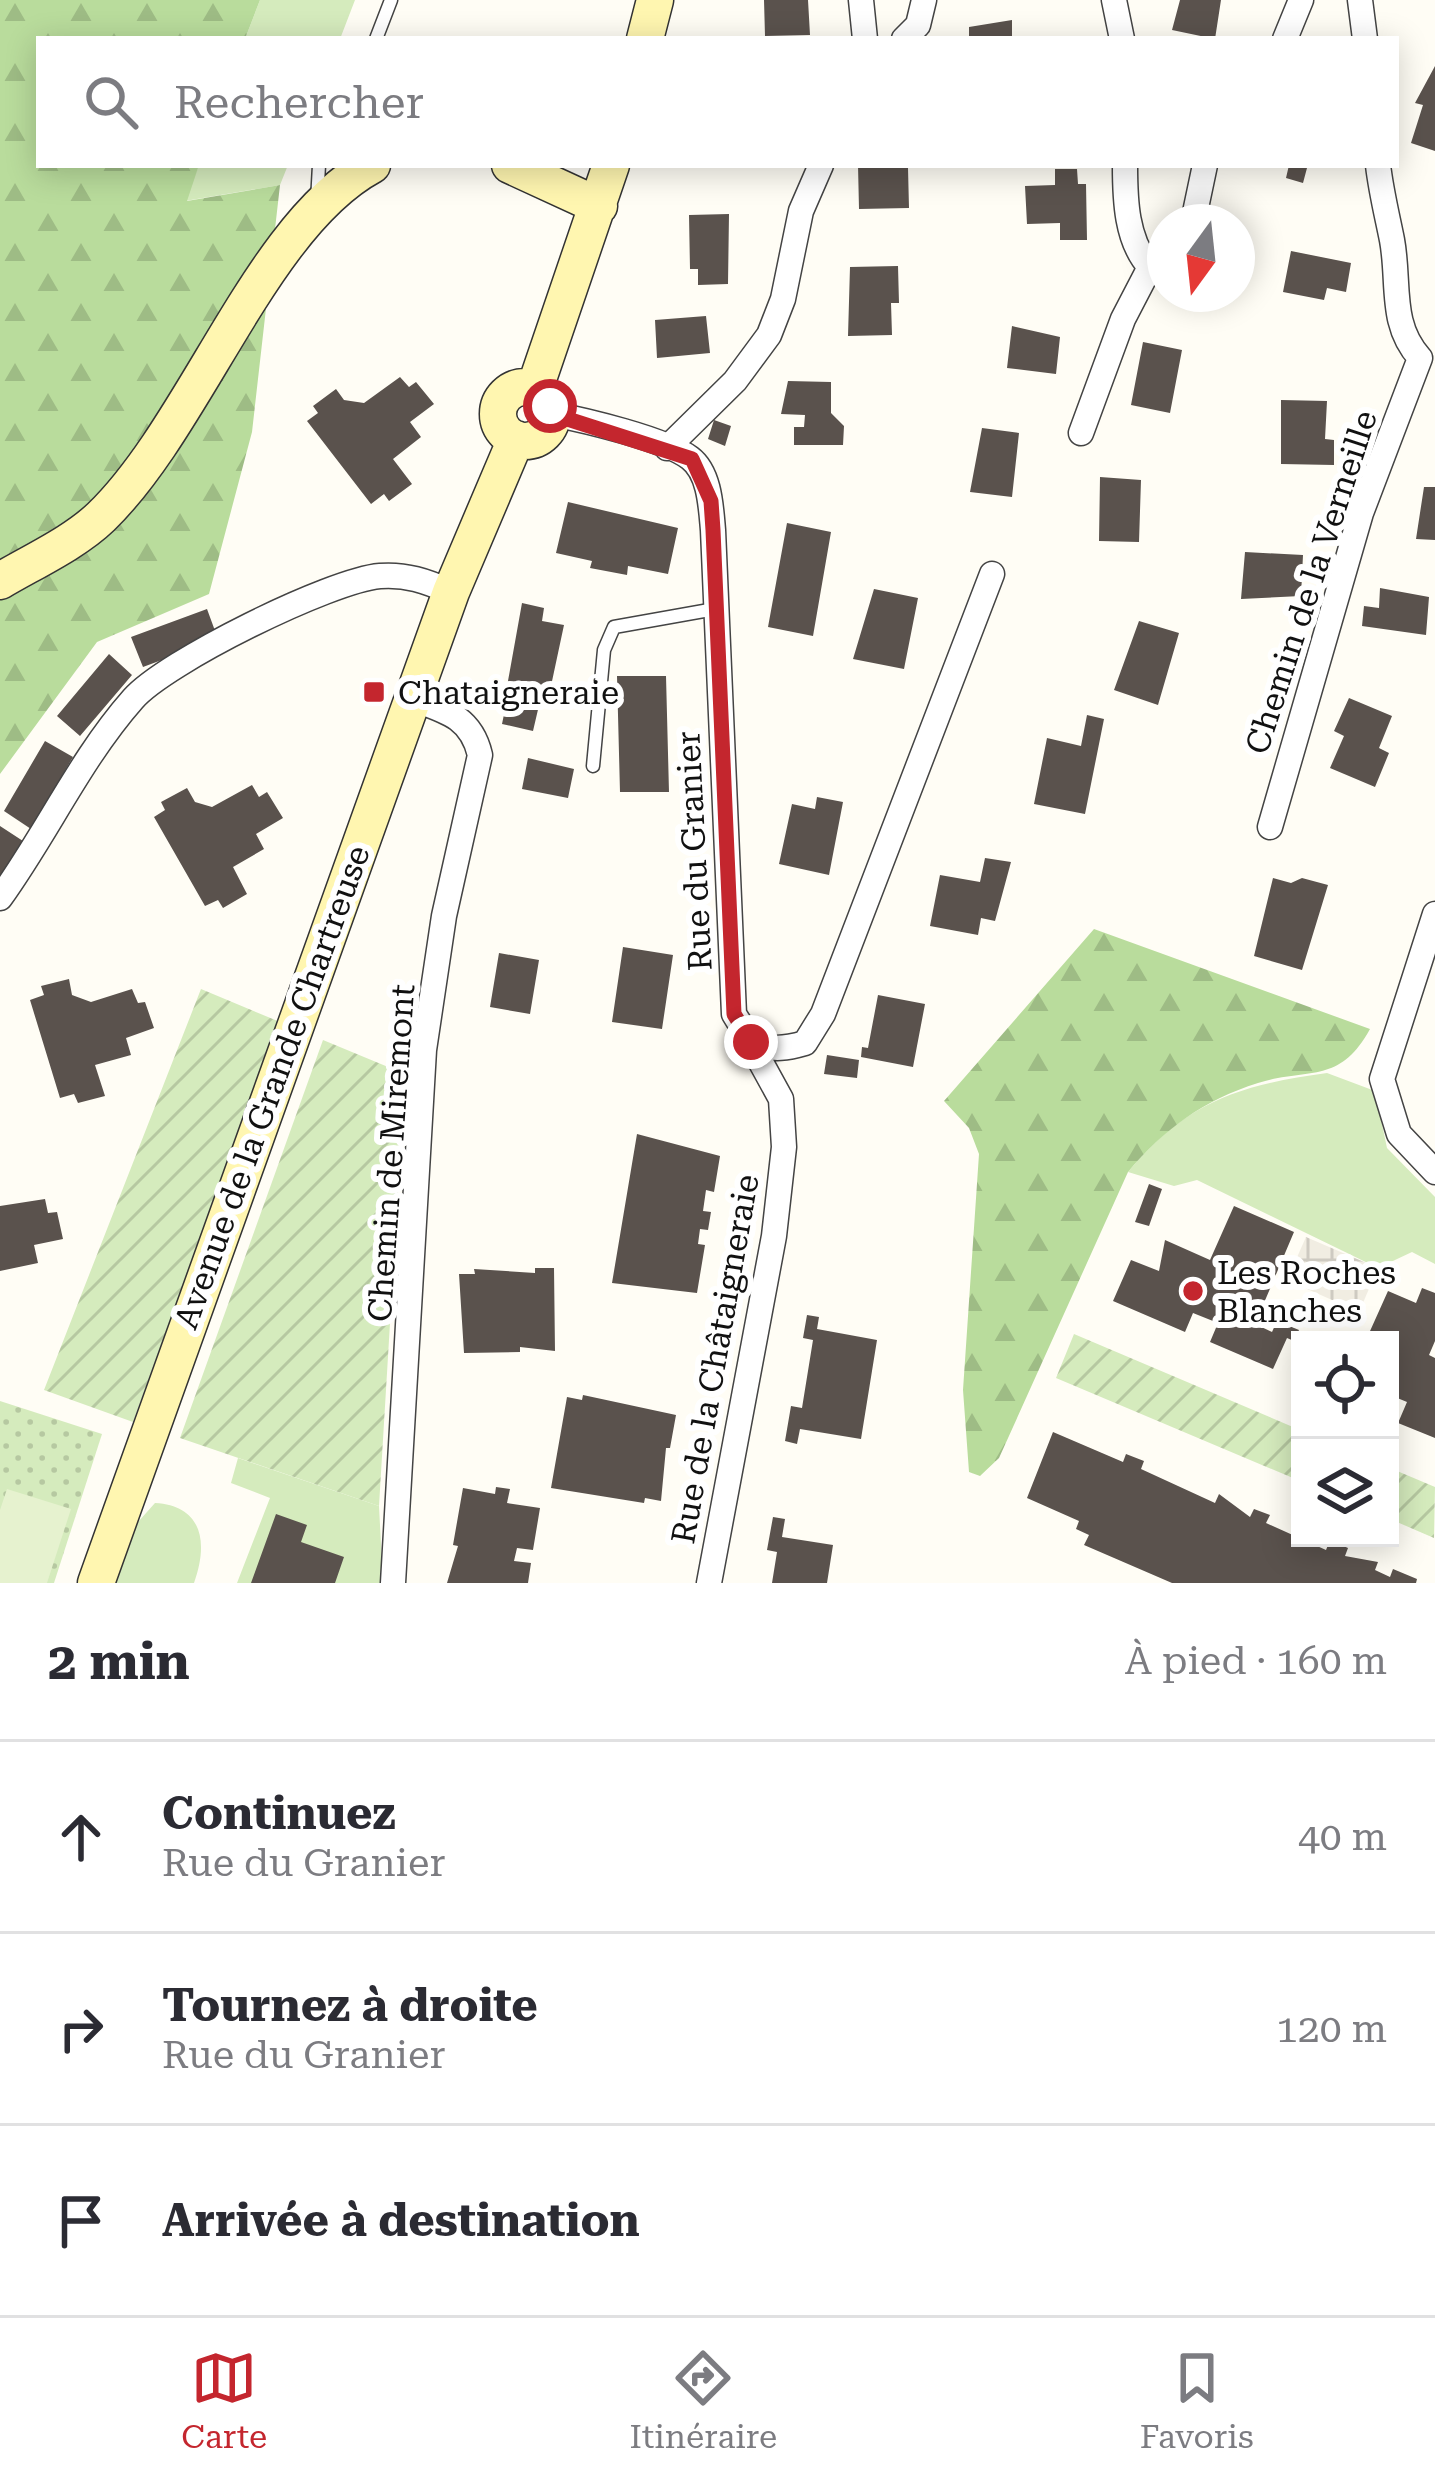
<!DOCTYPE html>
<html lang="fr">
<meta charset="utf-8">
<style>
body{margin:0;font-family:"Roboto Serif",serif;background:#f7f7f7;color:#2b2b33}
.controls{position:absolute;right:36px;bottom:36px;display:grid;overflow:hidden;border-radius:0px;box-shadow:0 6px 30px #0003}
.controls button{width:108px;height:108px;display:grid;place-items:center;padding:0;border:0;border-bottom:3px solid #e1e1e2;background:#fff;color:#2b2b33;font:60px sans-serif}
.compass{position:absolute;left:1147px;top:204px;width:108px;height:108px;border-radius:50%;background:#fff;box-shadow:0 6px 30px #0003;rotate:195deg}
.stop{position:absolute;width:36px;height:36px;margin:-27px;border:9px solid #c4262e;border-radius:50%;background:#fff}
.stop.end{background:#c4262e;border-color:#fff;box-shadow:0 3px 12px #0008}
.list{margin:0;padding:0;list-style:none}
h2{display:flex;justify-content:space-between;align-items:center;height:156px;margin:0;padding:0 48px;font-size:51px}
h2 small{font-size:39px;font-weight:400;color:#7c7c81}
.list li{display:grid;grid-template-columns:78px 1fr auto;gap:36px;align-items:center;box-sizing:border-box;height:192px;padding:0 48px;border-top:3px solid #e1e1e2}
.list b{display:block;font-size:45px;white-space:nowrap}
.list p{margin:0;font-size:39px;white-space:nowrap;color:#7c7c81}
.list em{font-size:39px;font-style:normal;color:#7c7c81}
.icon{flex:none;width:66px;height:66px;fill:none;stroke:currentColor;stroke-width:2;stroke-linecap:round;stroke-linejoin:round}
.map{position:relative;flex:none;width:1435px;height:1583px;overflow:hidden}
.search{position:absolute;background:#fff;box-shadow:0 6px 30px #0003;left:36px;right:36px;top:36px;height:132px;display:flex;align-items:center;gap:30px;box-sizing:border-box;padding:0 42px;border-radius:0px;color:#7c7c81;font-size:45px}
.sheet{height:732px;background:#fff}
nav{display:flex;justify-content:space-around;align-items:center;box-sizing:border-box;height:168px;border-top:3px solid #e1e1e2;background:#fff;font-size:33px;color:#7c7c81}
nav a{display:grid;justify-items:center;gap:6px}
nav .on{color:#c4262e}
.map>svg:first-child{display:block}
</style>
<div class="map">
<svg width="1435" height="1583" viewBox="0 0 1435 1583">
<defs>
<pattern id="forest-firs" width="22" height="20" patternUnits="userSpaceOnUse" patternTransform="scale(3)"><rect width="22" height="20" fill="#b9dc9c"/><path d="M5 1l3.5 6h-7zM16 11l3.5 6h-7z" fill="#9ebc85"/></pattern>
<pattern id="park-dots" width="8" height="8" patternUnits="userSpaceOnUse" patternTransform="scale(3)"><rect width="8" height="8" fill="#d5ebbd"/><path d="M2 2h.1M6 6h.1" fill="none" stroke="#b6c8a1" stroke-width="1.8" stroke-linecap="round"/></pattern>
<pattern id="garden-furrows" width="10" height="10" patternUnits="userSpaceOnUse" patternTransform="scale(3)"><rect width="10" height="10" fill="#d5ebbd"/><path d="M-1 1l2-2M0 10L10 0M9 11l2-2" fill="none" stroke="#b6c8a1"/></pattern>
<pattern id="plaza-grid" width="8" height="8" patternUnits="userSpaceOnUse" patternTransform="scale(3)"><rect width="8" height="8" fill="#f1ede2"/><path d="M0 4h8M4 0v8" fill="none" stroke="#cecac1"/></pattern>
</defs>
<rect width="100%" height="100%" fill="#fffdf5"/>
<path fill="#d5ebbd" d="M260,0H355L340,39H245Z
M199,165H288L280,185L185,201Z
M1327,1073L1375,1091L1387,1148L1435,1197V1264L1412,1252L1378,1268L1197,1180L1174,1186L1128,1172C1186,1102 1239,1085 1327,1073Z
M238,1458L379,1506L383,1583H237L270,1498L231,1483Z
M155,1503C204,1506 208,1544 194,1583H116L138,1522Z"/>
<path fill="url(#forest-firs)" d="M0,0H260L245,39H39V165H199L187,201L280,185L252,432L209,594L97,642L0,774Z
M1094,929L1370,1029C1339,1085 1310,1067 1258,1083C1204,1100 1164,1129 1128,1172L999,1458L980,1476L969,1472L963,1390L979,1154L969,1128L944,1101Z"/>
<path fill="url(#park-dots)" d="M0,1401L102,1434L54,1583H0Z"/>
<path fill="url(#garden-furrows)" d="M201,989L280,1022L133,1422L44,1390Z
M323,1040L405,1074L379,1506L180,1438Z
M1074,1334L1300,1430V1481L1056,1378Z
M1390,1468L1435,1487L1434,1538L1390,1519Z"/>
<path fill="#e6f2cf" d="M7,1489L71,1509L47,1583H0V1510Z"/>
<path fill="url(#plaza-grid)" d="M1306,1237L1378,1268L1359,1312L1287,1280Z"/>
<path fill="#5a524d" d="M764,0H808L810,35L765,36Z
M1180,0H1221L1215,39L1172,30Z
M1012,20V39H969V27Z
M1435,66V151L1411,143L1423,105L1415,103Z
M858,165L908,168L909,208L859,209Z
M1289,165L1307,168L1303,183L1286,178Z
M1055,169H1077L1078,184H1086L1087,240H1060V223L1027,224L1025,186L1055,185Z
M729,214L728,284L698,285V269H690L689,215Z
M1291,251L1351,263L1346,292L1327,288L1324,300L1283,292Z
M898,266L899,303H891L892,335L848,336L850,267Z
M706,316L710,353L657,358L655,320Z
M1012,326L1060,337L1056,374L1007,368Z
M1143,342L1182,350L1170,413L1131,405Z
M400,377L409,387L416,382L434,404L410,422L421,437L393,459L412,484L389,501L384,494L371,504L307,421L318,413L313,406L336,389L344,400L364,403Z
M788,381L831,382V413L844,426L843,445H794V427H804L805,415L781,414Z
M1281,400L1327,401L1325,439L1334,440V465L1281,464Z
M714,420L731,426L725,446L708,439Z
M982,428L1019,433L1012,497L970,492Z
M1100,477L1141,480L1139,542L1099,541Z
M1424,487H1435V540L1416,539Z
M568,502L678,528L668,574L628,566L627,575L590,568L592,561L556,553Z
M787,523L831,532L813,636L768,627Z
M1245,552L1303,555L1301,596L1241,599Z
M1380,588L1429,597L1426,635L1362,626L1364,606L1379,608Z
M874,589L918,598L904,669L853,659Z
M522,603L544,608L542,621L564,625L548,700L506,692Z
M207,609L218,639L143,667L131,637Z
M1139,621L1179,633L1158,705L1114,690Z
M109,654L132,675L80,736L57,716Z
M617,676H666L669,792H620Z
M508,695L540,701L533,731L502,724Z
M1349,698L1392,716L1379,748L1389,753L1375,787L1330,768L1344,736L1334,731Z
M1087,715L1104,719L1085,814L1034,804L1047,738L1081,746Z
M45,741L73,757L31,829L4,811Z
M528,758L574,769L568,798L522,789Z
M252,785L259,797L267,792L283,818L256,834L264,849L233,867L247,894L223,908L218,900L205,906L154,817L165,810L161,802L187,788L195,802L212,807Z
M817,797L843,802L829,875L779,864L792,804L815,809Z
M0,826L23,841L0,877Z
M985,858L1011,862L995,921L981,918L978,935L930,926L940,875L980,882Z
M1273,878L1291,883L1302,878L1328,885L1302,970L1254,956Z
M623,947L673,955L662,1029L612,1022Z
M499,953L539,960L530,1014L490,1007Z
M69,979L72,995L91,1002L132,989L138,1003L145,1002L154,1028L126,1038L131,1055L95,1065L105,1096L78,1103L74,1094L60,1098L30,1000L44,995L41,986Z
M878,995L925,1004L913,1067L861,1057L862,1047L868,1048Z
M827,1055L859,1060L857,1078L824,1074Z
M637,1134L720,1156L714,1192L706,1190L703,1211L711,1212L708,1230L700,1229L698,1244L705,1245L697,1293L612,1283Z
M1149,1184L1162,1189L1149,1226L1135,1222Z
M45,1199L48,1213L57,1212L63,1239L34,1245L38,1263L0,1271V1206Z
M1234,1206L1294,1232L1255,1324L1272,1332L1277,1321L1299,1330L1294,1341L1287,1338L1273,1369L1210,1342L1218,1323L1193,1313L1185,1332L1113,1301L1131,1260L1159,1271L1165,1240L1210,1260Z
M535,1268H554L555,1351L520,1347V1352L464,1353L459,1274H475L474,1269L535,1273Z
M1422,1288L1435,1293V1341L1429,1355L1435,1358V1438L1398,1423L1407,1402L1390,1395V1340H1366L1388,1291L1416,1303Z
M807,1315L819,1317L817,1329L877,1340L861,1439L800,1429L797,1444L785,1441L791,1406L802,1408L813,1340L803,1338Z
M583,1395L676,1415L670,1448H666L661,1501L645,1498L644,1503L551,1488L567,1397L582,1400Z
M1053,1432L1123,1462L1126,1454L1144,1461L1141,1469L1215,1503L1219,1494L1250,1517L1254,1509L1270,1515L1266,1523L1326,1550L1330,1540L1348,1548L1345,1556L1378,1562L1375,1570L1390,1577L1393,1569L1417,1579L1416,1583H1172L1084,1545L1089,1535L1076,1529L1079,1521L1027,1498Z
M496,1487L510,1489L507,1503L540,1508L533,1550L517,1548L514,1561L531,1563L528,1583H447L458,1546L453,1545L463,1488L495,1494Z
M276,1514L307,1525L301,1542L344,1557L335,1583H251Z
M773,1517L785,1519L782,1537L833,1545L827,1583H772L777,1552L767,1550Z"/>
<g fill="none" stroke-linecap="round" stroke-linejoin="round">
<g stroke="#444" stroke-width="15">
<path id="lane" d="M376,39L391,0
M317,201L319,165
M593,766L604,650L614,627L715,609"/>
</g>
<g stroke="#444" stroke-width="27">
<path id="street" d="M861,0L865,39
M1114,0L1122,39
M1360,0L1365,39
M904,39L918,25L924,0
M1285,39L1301,0
M1125,165C1125,199 1126,241 1150,267L1165,268
M1378,165C1381,191 1387,215 1392,240C1400,283 1389,324 1420,358
M1193,222L1205,165
M552,414C584,420 665,439 690,458C710,473 711,508 713,530L734,1014C754,1048 767,1054 805,1043L823,1014L992,574
M1081,433L1123,319L1150,267
M667,448L735,381L769,335L783,299L801,211L821,165
M1270,827L1361,513L1420,358
M0,898C47,833 80,759 133,699C165,662 331,580 380,576C406,574 426,581 451,592
M1435,914L1382,1079L1399,1134L1435,1172
M393,1583L424,1050L444,916L480,755C471,717 446,711 412,699
M709,1583L774,1236L784,1147L781,1099L747,1037"/>
</g>
<g stroke="#333" stroke-width="39">
<path id="secondary" d="M645,39L655,0
M510,165L599,206
M498 414a27 27 0 1 1 54 0a27 27 0 1 1-54 0Z
M535,388L611,165
M0,581C32,562 74,543 101,517C197,424 261,225 372,165
M96,1583L451,592L516,439"/>
</g>
<use href="#lane" stroke="#fff" stroke-width="12"/>
<use href="#street" stroke="#fff" stroke-width="24"/>
<use href="#secondary" stroke="#fff6b0" stroke-width="36"/>
</g>
<g fill="none" stroke-linecap="round" stroke-linejoin="round">
<path stroke="#c4262e" stroke-width="15" d="M550,406L552,414L692,459L711,501L713,530L734,1014L751,1042"/>
</g>
<g fill="#c4262e" stroke="#fff" stroke-width="4.5">
<rect x="362" y="680" width="24" height="24" rx="6"/>
<circle cx="1193" cy="1291" r="12"/>
</g>
<g text-anchor="middle" dominant-baseline="central" stroke-width="12" stroke-linejoin="round" paint-order="stroke">
<g font-size="33" fill="#111" stroke="#fff">
<text transform="translate(1311 582) rotate(-72)">Chemin de la Verneille</text>
<text transform="translate(694 851) rotate(-93)">Rue du Granier</text>
<text transform="translate(272 1087) rotate(-70)">Avenue de la Grande Chartreuse</text>
<text transform="translate(391 1153) rotate(-86)">Chemin de Miremont</text>
<text transform="translate(715 1359) rotate(-80)">Rue de la Châtaigneraie</text>
</g>
<g font-size="33" fill="#111" stroke="#fff" text-anchor="start">
<text x="398" y="692">Chataigneraie</text>
<text x="1217" y="1272">Les Roches<tspan x="1217" dy="38">Blanches</tspan></text>
</g>
</g>
</svg>
<div class="controls">
<button><svg class="icon" aria-label="locate" viewBox="0 0 24 24"><circle cx="12" cy="12" r="6"/><path d="M12 2v4M12 18v4M2 12h4M18 12h4"/></svg></button>
<button><svg class="icon" aria-label="layers" viewBox="0 0 24 24"><path d="M12 4l9 5-9 5-9-5zM3 14l9 5 9-5"/></svg></button>
</div>
<svg class="compass" viewBox="-18 -18 36 36"><path d="M0-13l5 13h-10z" fill="#e53935"/><path d="M0 13l5-13h-10z" fill="#7c7c81"/></svg>
<div class="stop" style="left:550px;top:406px"></div>
<div class="stop end" style="left:751px;top:1042px"></div>
<div class="search"><svg class="icon" aria-label="search" viewBox="0 0 24 24"><circle cx="10" cy="10" r="6"/><path d="M15 15l6 6"/></svg>Rechercher</div>
</div>
<section class="sheet">
<h2>2 min<small>À pied · 160 m</small></h2>
<ul class="list">
<li><svg class="icon" aria-label="ahead" viewBox="0 0 24 24"><path d="M12 20V5M6 11l6-6 6 6"/></svg><div><b>Continuez</b><p>Rue du Granier</p></div><em>40 m</em></li>
<li><svg class="icon" aria-label="right" viewBox="0 0 24 24"><path d="M7 20v-9h11M14 6l5 5-5 5"/></svg><div><b>Tournez à droite</b><p>Rue du Granier</p></div><em>120 m</em></li>
<li><svg class="icon" aria-label="arrive" viewBox="0 0 24 24"><path d="M6 21V4h12l-3 4 3 4H6"/></svg><div><b>Arrivée à destination</b></div></li>
</ul>
</section>
<nav>
<a class="on"><svg class="icon" aria-label="map" viewBox="0 0 24 24"><path d="M3 6l6-2 6 2 6-2v14l-6 2-6-2-6 2zM9 4v14M15 6v14"/></svg>Carte</a>
<a><svg class="icon" aria-label="directions" viewBox="0 0 24 24"><path d="M12 3l9 9-9 9-9-9zM9 14v-3h6M13 9l2 2-2 2"/></svg>Itinéraire</a>
<a><svg class="icon" aria-label="saved" viewBox="0 0 24 24"><path d="M7 4h10v16l-5-4-5 4z"/></svg>Favoris</a>
</nav>
